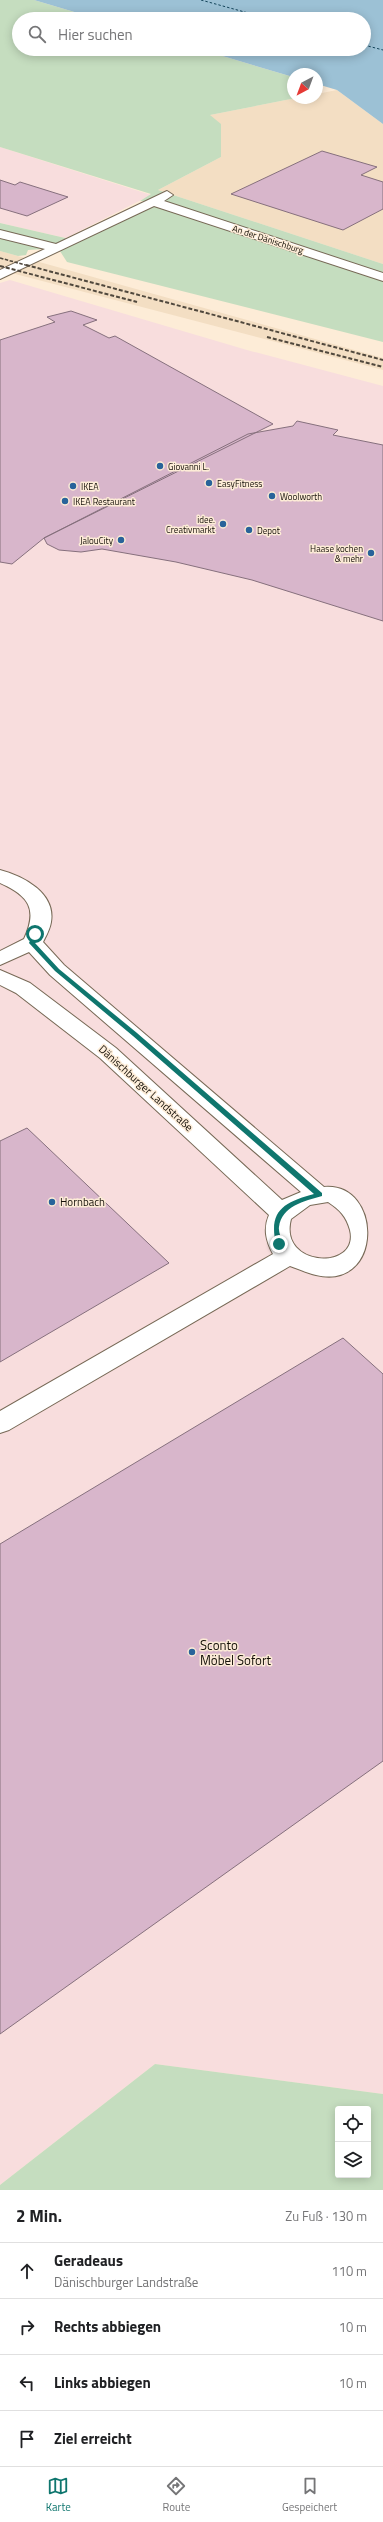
<!DOCTYPE html>
<html lang="de">
<meta charset="utf-8">
<style>
body{margin:0;font-family:"Titillium Web",sans-serif;background:#f6f6f6;color:#202124}
.controls{position:absolute;right:12px;bottom:12px;display:grid;overflow:hidden;border-radius:4px;box-shadow:0 2px 10px #0003}
.controls button{width:36px;height:36px;display:grid;place-items:center;padding:0;border:0;border-bottom:1px solid #e0e0e0;background:#fff;color:#202124;font:20px sans-serif}
.compass{position:absolute;left:287px;top:68px;width:36px;height:36px;border-radius:50%;background:#fff;box-shadow:0 2px 10px #0003;rotate:221deg}
.stop{position:absolute;width:12px;height:12px;margin:-9px;border:3px solid #0f766e;border-radius:50%;background:#fff}
.stop.end{background:#0f766e;border-color:#fff;box-shadow:0 1px 4px #0008}
.list{margin:0;padding:0;list-style:none}
h2{display:flex;justify-content:space-between;align-items:center;height:52px;margin:0;padding:0 16px;font-size:17px}
h2 small{font-size:13px;font-weight:400;color:#757577}
.list li{display:grid;grid-template-columns:26px 1fr auto;gap:12px;align-items:center;box-sizing:border-box;height:56px;padding:0 16px;border-top:1px solid #e0e0e0}
.list b{display:block;font-size:15px;white-space:nowrap}
.list p{margin:0;font-size:13px;white-space:nowrap;color:#757577}
.list em{font-size:13px;font-style:normal;color:#757577}
.icon{flex:none;width:22px;height:22px;fill:none;stroke:currentColor;stroke-width:2;stroke-linecap:round;stroke-linejoin:round}
.map{position:relative;flex:none;width:383px;height:2190px;overflow:hidden}
.search{position:absolute;background:#fff;box-shadow:0 2px 10px #0003;left:12px;right:12px;top:12px;height:44px;display:flex;align-items:center;gap:10px;box-sizing:border-box;padding:0 14px;border-radius:22px;color:#757577;font-size:15px}
.sheet{height:276px;background:#fff}
nav{display:flex;justify-content:space-around;align-items:center;box-sizing:border-box;height:56px;border-top:1px solid #e0e0e0;background:#fff;font-size:11px;color:#757577}
nav a{display:grid;justify-items:center;gap:2px}
nav .on{color:#0f766e}
.map>svg:first-child{display:block}
</style>
<div class="map">
<svg width="383" height="2190" viewBox="0 0 383 2190">
<rect width="100%" height="100%" fill="#fdecd7"/>
<path fill="#f8dddd" d="M0,147L151,195L66,238L0,223Z
M10,280L247,350L383,386V2094L155,2064L0,2185V283Z"/>
<path fill="#f3dec3" d="M337,90L383,124V264L158,190L221,157L210,115L296,98H317V94Z
M0,251L383,358V370L0,270Z"/>
<path fill="#c5ddbf" fill-rule="evenodd" d="M0,0H34L98,19H19V49H199L293,77V98H296L210,115L221,124V157L158,190L383,264V342L67,262L58,248L28,250L26,255L18,256L0,251V223L74,240L153,202L140,201L151,194L0,147Z
M155,2064L383,2094V2190H0V2185ZM338,2109H368V2175H338Z"/>
<path fill="#9cc1d5" d="M34,0H383V124L337,90L317,84V74H293V77L199,49H364V19H98Z"/>
<g fill="none" stroke-linecap="round" stroke-linejoin="round">
<path stroke="#14455b" stroke-width="1" stroke-dasharray="2.5 2" stroke-linecap="butt" d="M201,0L270,19
M364,45L383,50"/>
</g>
<path fill="#d8b6cb" stroke="#86707d" d="M322,151L377,167L361,175L383,182V209L343,230L231,194Z
M0,180L15,185L20,182L68,197L27,216L0,208Z
M71,311L97,320L83,325L109,338L115,336L273,424L44,538L12,564L0,562V340L55,322L47,317Z
M297,421L338,430L333,435L383,445V621L252,580L176,562L102,549L81,552L59,550L47,544L44,538L248,434L293,426Z
M27,1128L169,1263L0,1362V1141Z
M343,1338L383,1374V1761L0,2034V1544Z"/>
<g fill="none" stroke-linecap="round" stroke-linejoin="round">
<g stroke="#776956" stroke-width="2">
<path id="minor" d="M167,191L173,195L164,201L383,273V281L154,206L0,279V270L45,249L0,238V230L56,244Z
M0,870C23,876 56,893 51,922C50,929 46,936 43,942L64,965L324,1187C383,1182 383,1291 316,1275C307,1273 299,1269 290,1266L9,1430L0,1433V1411L273,1254C266,1241 263,1229 269,1215L100,1058L16,993L0,985V970L30,983L116,1048L282,1200L301,1192L50,975L29,952L0,965V951L24,939C38,909 29,896 0,883ZM328,1202C340,1210 346,1216 350,1230C360,1271 278,1268 291,1219L310,1205Z"/>
</g>
<use href="#minor" fill="#fff" fill-rule="evenodd"/>
<path stroke="#50483d" stroke-width="1.5" stroke-dasharray="3.5 1.5" stroke-linecap="butt" d="M0,258L29,266"/>
<path stroke="#50483d" stroke-width="2" stroke-dasharray="4 2" stroke-linecap="butt" d="M26,265L383,360
M0,266L137,302
M267,337L383,367"/>
</g>
<path fill="#0f766e" d="M33,933L38,934L35,943L59,969L137,1033L322,1193V1196C304,1201 282,1206 279,1227C278,1233 283,1239 281,1245L276,1244C268,1210 285,1202 314,1194L133,1036L55,971L29,943Z"/>
<g fill="#28639a" stroke="#fdecd7" stroke-width="1.5">
<circle cx="160" cy="466" r="4"/>
<circle cx="209" cy="483" r="4"/>
<circle cx="73" cy="486" r="4"/>
<circle cx="272" cy="496" r="4"/>
<circle cx="65" cy="501" r="4"/>
<circle cx="223" cy="524" r="4"/>
<circle cx="249" cy="530" r="4"/>
<circle cx="121" cy="540" r="4"/>
<circle cx="371" cy="553" r="4"/>
<circle cx="52" cy="1202" r="4"/>
<circle cx="192" cy="1652" r="4"/>
</g>
<g text-anchor="middle" dominant-baseline="central" stroke-width="3" stroke-linejoin="round" paint-order="stroke">
<g font-size="9" fill="#151009" stroke="#fdecd7">
<text transform="translate(268 239) rotate(18)">An der Dänischburg</text>
</g>
<g font-size="9" fill="#151009" stroke="#fdecd7" text-anchor="start">
<text x="168" y="466">Giovanni L.</text>
<text x="217" y="483">EasyFitness</text>
<text x="81" y="486">IKEA</text>
<text x="280" y="496">Woolworth</text>
<text x="73" y="501">IKEA Restaurant</text>
<text x="215" y="519" text-anchor="end">idee.<tspan x="215" dy="10">Creativmarkt</tspan></text>
<text x="257" y="530">Depot</text>
<text x="113" y="540" text-anchor="end">JalouCity</text>
<text x="363" y="548" text-anchor="end">Haase kochen<tspan x="363" dy="10">&amp; mehr</tspan></text>
</g>
<g font-size="11" fill="#151009" stroke="#fdecd7">
<text transform="translate(146 1088) rotate(42)">Dänischburger Landstraße</text>
</g>
<g font-size="11" fill="#151009" stroke="#fdecd7" text-anchor="start">
<text x="60" y="1202">Hornbach</text>
</g>
<g font-size="13" fill="#151009" stroke="#fdecd7" text-anchor="start">
<text x="200" y="1645">Sconto<tspan x="200" dy="15">Möbel Sofort</tspan></text>
</g>
</g>
</svg>
<div class="controls">
<button><svg class="icon" aria-label="locate" viewBox="0 0 24 24"><circle cx="12" cy="12" r="6"/><path d="M12 2v4M12 18v4M2 12h4M18 12h4"/></svg></button>
<button><svg class="icon" aria-label="layers" viewBox="0 0 24 24"><path d="M12 4l9 5-9 5-9-5zM3 14l9 5 9-5"/></svg></button>
</div>
<svg class="compass" viewBox="-18 -18 36 36"><path d="M0-13l5 13h-10z" fill="#e53935"/><path d="M0 13l5-13h-10z" fill="#757577"/></svg>
<div class="stop" style="left:35px;top:934px"></div>
<div class="stop end" style="left:279px;top:1244px"></div>
<div class="search"><svg class="icon" aria-label="search" viewBox="0 0 24 24"><circle cx="10" cy="10" r="6"/><path d="M15 15l6 6"/></svg>Hier suchen</div>
</div>
<section class="sheet">
<h2>2 Min.<small>Zu Fuß · 130 m</small></h2>
<ul class="list">
<li><svg class="icon" aria-label="ahead" viewBox="0 0 24 24"><path d="M12 20V5M6 11l6-6 6 6"/></svg><div><b>Geradeaus</b><p>Dänischburger Landstraße</p></div><em>110 m</em></li>
<li><svg class="icon" aria-label="right" viewBox="0 0 24 24"><path d="M7 20v-9h11M14 6l5 5-5 5"/></svg><div><b>Rechts abbiegen</b></div><em>10 m</em></li>
<li><svg class="icon" aria-label="left" viewBox="0 0 24 24"><path d="M17 20v-9H6M10 6l-5 5 5 5"/></svg><div><b>Links abbiegen</b></div><em>10 m</em></li>
<li><svg class="icon" aria-label="arrive" viewBox="0 0 24 24"><path d="M6 21V4h12l-3 4 3 4H6"/></svg><div><b>Ziel erreicht</b></div></li>
</ul>
</section>
<nav>
<a class="on"><svg class="icon" aria-label="map" viewBox="0 0 24 24"><path d="M3 6l6-2 6 2 6-2v14l-6 2-6-2-6 2zM9 4v14M15 6v14"/></svg>Karte</a>
<a><svg class="icon" aria-label="directions" viewBox="0 0 24 24"><path d="M12 3l9 9-9 9-9-9zM9 14v-3h6M13 9l2 2-2 2"/></svg>Route</a>
<a><svg class="icon" aria-label="saved" viewBox="0 0 24 24"><path d="M7 4h10v16l-5-4-5 4z"/></svg>Gespeichert</a>
</nav>
